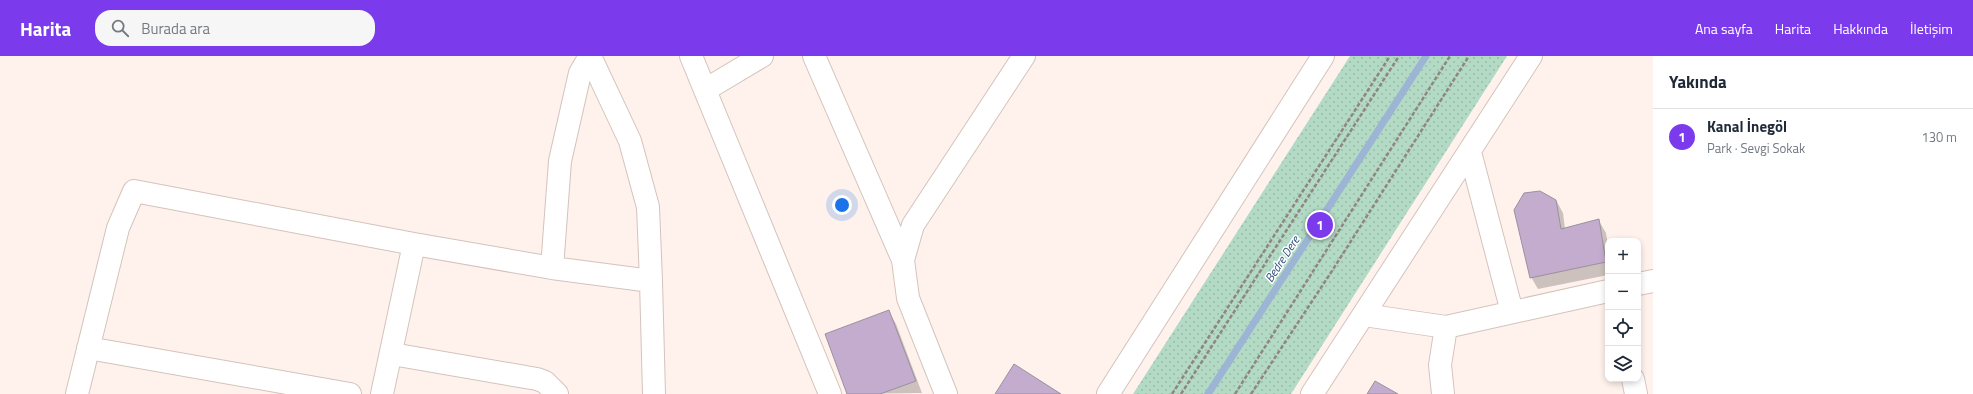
<!DOCTYPE html>
<html lang="tr">
<meta charset="utf-8">
<style>
body{margin:0;font-family:"Titillium Web",sans-serif;background:#f6f6f7;color:#1f2937}
.controls{position:absolute;right:12px;bottom:12px;display:grid;overflow:hidden;border-radius:8px;box-shadow:0 2px 6px #0003}
.controls button{width:36px;height:36px;display:grid;place-items:center;padding:0;border:0;border-bottom:1px solid #e0e1e3;background:#fff;color:#1f2937;font:20px sans-serif}
.you{position:absolute;left:842px;top:149px;width:14px;height:14px;margin:-10px;border:3px solid #fff;border-radius:50%;background:#1a73e8;box-shadow:0 0 0 6px #1a73e833}
.badge{display:grid;place-items:center;width:26px;height:26px;border-radius:50%;background:#7c3aed;color:#fff;font-size:13px;font-weight:700}
.pin{position:absolute;translate:-50% -50%;border:2px solid #fff;box-shadow:0 1px 4px #0006}
.list{margin:0;padding:0;list-style:none}
h2{display:flex;justify-content:space-between;align-items:center;height:52px;margin:0;padding:0 16px;font-size:17px}
h2 small{font-size:13px;font-weight:400;color:#747a83}
.list li{display:grid;grid-template-columns:26px 1fr auto;gap:12px;align-items:center;box-sizing:border-box;height:56px;padding:0 16px;border-top:1px solid #e0e1e3}
.list b{display:block;font-size:15px;white-space:nowrap}
.list p{margin:0;font-size:13px;white-space:nowrap;color:#747a83}
.list em{font-size:13px;font-style:normal;color:#747a83}
.icon{flex:none;width:22px;height:22px;fill:none;stroke:currentColor;stroke-width:2;stroke-linecap:round;stroke-linejoin:round}
.map{position:relative;flex:none;width:1653px;height:338px;overflow:hidden}
header{display:flex;align-items:center;gap:24px;box-sizing:border-box;height:56px;padding:0 20px;background:#7c3aed;color:#fff}
header strong{font-size:19px}
nav{display:flex;gap:22px;margin-inline-start:auto;font-size:14px}
.search{width:280px;height:36px;background:#f6f6f7;display:flex;align-items:center;gap:10px;box-sizing:border-box;padding:0 14px;border-radius:16px;color:#747a83;font-size:15px}
main{display:flex}
aside{flex:1;background:#fff}
.map>svg:first-child{display:block}
</style>
<header>
<strong>Harita</strong>
<div class="search"><svg class="icon" aria-label="search" viewBox="0 0 24 24"><circle cx="10" cy="10" r="6"/><path d="M15 15l6 6"/></svg>Burada ara</div>
<nav><a>Ana sayfa</a><a>Harita</a><a>Hakkında</a><a>İletişim</a></nav>
</header>
<main>
<div class="map">
<svg width="1653" height="338" viewBox="0 0 1653 338">
<defs>
<pattern id="green-dots" width="8" height="8" patternUnits="userSpaceOnUse"><rect width="8" height="8" fill="#b3dac5"/><path d="M2 2h.1M6 6h.1" fill="none" stroke="#9abba9" stroke-width="1.8" stroke-linecap="round"/></pattern>
</defs>
<rect width="100%" height="100%" fill="#fff2ec"/>
<path fill="url(#green-dots)" d="M1350,0H1507L1291,338H1133Z"/>
<path fill="#0003" d="M1556,144L1563,157L1565,173L1599,165L1606,177L1608,190V219L1538,233L1531,221Z
M889,256L896,268L922,337L849,338Z"/>
<g fill="none" stroke-linecap="round" stroke-linejoin="round">
<path stroke="#9db5d5" stroke-width="7" d="M1208,338L1426,0"/>
</g>
<path fill="#c4acce" stroke="#9a919e" d="M1540,135L1556,144L1561,173L1599,163L1606,206L1530,222L1514,154L1524,137Z
M889,254L916,325L880,338H847L825,278Z
M1014,308L1061,338H995Z
M1375,325L1398,338H1367Z"/>
<g fill="none" stroke-linecap="round" stroke-linejoin="round">
<g stroke="#d3c3bc" stroke-width="24">
<path id="street" d="M590,0L630,85L648,151L651,225
M691,0L830,338
M814,0L903,204
M705,34L762,0
M1470,96L1512,256
M552,212L560,105L580,17L590,0
M1638,228L1653,225
M1364,259L1446,271L1608,235
M88,292L350,338
M392,298L537,323L545,326L557,338
M1633,323L1636,338
M77,338L118,172L134,135L414,188L552,212L651,225L654,338
M382,338L414,188
M946,338L908,242L903,204L913,169L1024,0
M1108,338L1323,0
M1312,338L1531,0
M1443,338L1440,309L1446,271"/>
</g>
<path stroke="#8f8681" stroke-width="2.5" stroke-dasharray="4 2" stroke-linecap="butt" d="M1172,338L1390,0
M1181,338L1399,0
M1235,338L1450,0
M1251,338L1330,218L1469,0"/>
<use href="#street" stroke="#fff" stroke-width="22"/>
</g>
<g text-anchor="middle" dominant-baseline="central" stroke-width="3" stroke-linejoin="round" paint-order="stroke">
<g font-size="12" font-style="italic" fill="#32537f" stroke="#fff">
<text transform="translate(1282 203) rotate(-57)">Bedre Dere</text>
</g>
</g>
</svg>
<div class="controls">
<button>+</button>
<button>−</button>
<button><svg class="icon" aria-label="locate" viewBox="0 0 24 24"><circle cx="12" cy="12" r="6"/><path d="M12 2v4M12 18v4M2 12h4M18 12h4"/></svg></button>
<button><svg class="icon" aria-label="layers" viewBox="0 0 24 24"><path d="M12 4l9 5-9 5-9-5zM3 14l9 5 9-5"/></svg></button>
</div>
<div class="you"></div>
<div class="pin badge" style="left:1320px;top:169px">1</div>
</div>
<aside>
<h2>Yakında<small></small></h2>
<ul class="list">
<li><span class="badge">1</span><div><b>Kanal İnegöl</b><p>Park · Sevgi Sokak</p></div><em>130 m</em></li>
</ul>
</aside>
</main>
